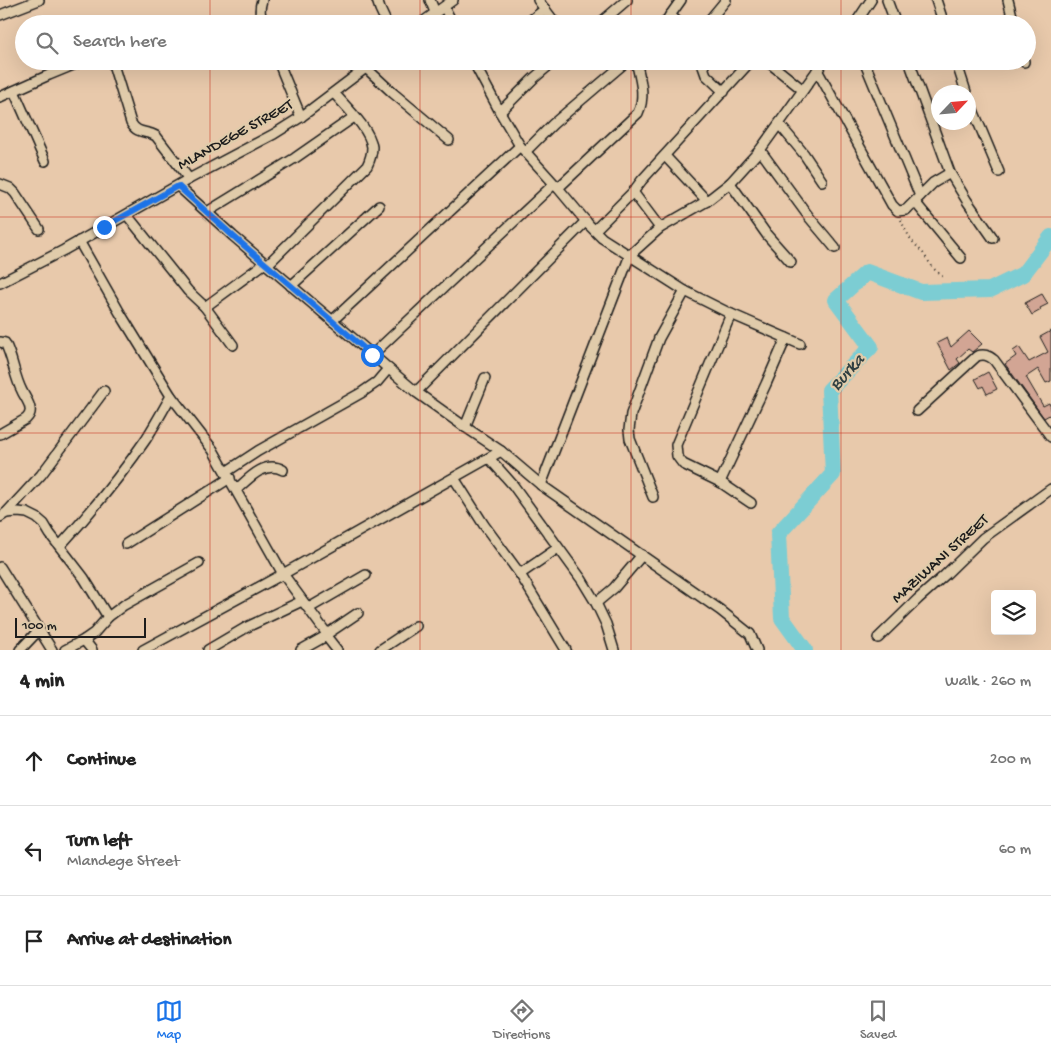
<!DOCTYPE html>
<html lang="en">
<head>
<meta charset="utf-8">
<style>
	:root { --surface:#fff; --page:#f6f6f6; --text:#222; --muted:#767676; --line:#e0e0e0; --accent:#1a73e8 }
	body { margin:0; font-family:"Gochi Hand",sans-serif; background:var(--page); color:var(--text) }
	.controls { position:absolute; right:15px; bottom:15px; display:grid; overflow:hidden; border-radius:5px; box-shadow:0 5px 20px #0002 }
	.controls button { width:45px; height:45px; display:grid; place-items:center; padding:0; border:0; border-bottom:1px solid var(--line); background:var(--surface); color:var(--text); font:25px sans-serif }
	.compass { position:absolute; left:931px; top:85px; width:45px; height:45px; border-radius:50%; background:var(--surface); box-shadow:0 5px 20px #0002; rotate:64deg }
	.scale { position:absolute; left:15px; bottom:12px; width:131px; box-sizing:border-box; padding-left:5px; border:2px solid #1c1c1c; border-top:0; font-size:14px; line-height:18px; white-space:nowrap; color:#1c1c1c; -webkit-text-stroke:4px #e0cbaa; paint-order:stroke }
	.stop { position:absolute; width:15px; height:15px; margin:-11px; border:4px solid #1a73e8; border-radius:50%; background:#fff }
	.stop.end { background:#1a73e8; border-color:#fff; box-shadow:0 1px 5px #0008 }
	.list { margin:0; padding:0; list-style:none }
	h2 { display:flex; justify-content:space-between; align-items:center; height:65px; margin:0; padding:0 20px; font-size:21px }
	h2 small { font-size:16px; font-weight:400; color:var(--muted) }
	.list li { display:grid; grid-template-columns:32px 1fr auto; gap:15px; align-items:center; box-sizing:border-box; height:90px; padding:0 20px; border-top:1px solid var(--line) }
	.list b { display:block; font-size:19px; white-space:nowrap }
	.list p { margin:0; font-size:16px; white-space:nowrap; color:var(--muted) }
	.list em { font-size:16px; font-style:normal; color:var(--muted) }
	.icon { flex:none; width:28px; height:28px; fill:none; stroke:currentColor; stroke-width:2; stroke-linecap:round; stroke-linejoin:round }
	.map { position:relative; flex:none; width:1051px; height:650px; overflow:hidden }
	.search { position:absolute; background:var(--surface); box-shadow:0 5px 20px #0002; left:15px; right:15px; top:15px; height:55px; display:flex; align-items:center; gap:12px; box-sizing:border-box; padding:0 18px; border-radius:28px; color:var(--muted); font-size:19px }
	.sheet { height:335px; background:var(--surface) }
	nav { display:flex; justify-content:space-around; align-items:center; box-sizing:border-box; height:70px; border-top:1px solid var(--line); background:var(--surface); font-size:14px; color:var(--muted) }
	nav a { display:grid; justify-items:center; gap:2px }
	nav .on { color:var(--accent) }
	.map>svg:first-child { display:block }
	.lines { fill:none; stroke-linecap:round; stroke-linejoin:round }
	.river { stroke:#7ccdd3; stroke-width:16 }
	.building { fill:#d2a594; stroke:#1c1c1c }
	.minor-casing { stroke:#1c1c1c; stroke-width:12 }
	.path { stroke:#1c1c1c; stroke-width:2; stroke-dasharray:1 4; stroke-linecap:butt }
	.minor { stroke:#e0cbaa; stroke-width:9 }
	.route { stroke:#1a73e8; stroke-width:6 }
	.grid { fill:none; stroke:#c8321e; stroke-width:1; stroke-opacity:0.55 }
	.labels { text-anchor:middle; dominant-baseline:central; stroke-width:4.5; stroke-linejoin:round; paint-order:stroke }
	.street-label { font-size:16px; fill:#1c1c1c; stroke:#e0cbaa }
	.water-label { font-size:18px; font-style:italic; fill:#2f3f41; stroke:#e0cbaa }
</style>
</head>
<body>
<div class="map">
<svg width="1051" height="650" viewBox="0 0 1051 650">
	<rect width="100%" height="100%" fill="#e8c9ab"/>
	<filter id="ink" filterUnits="userSpaceOnUse"><feTurbulence type="fractalNoise" baseFrequency=".02" numOctaves="2"/><feDisplacementMap in="SourceGraphic" scale="10" xChannelSelector="R" yChannelSelector="G"/><feConvolveMatrix kernelMatrix="1 2 1 2 8 2 1 2 1" color-interpolation-filters="sRGB"/></filter>
	<g filter="url(#ink)">
		<g class="lines">
			<polyline class="river" points="805,650 782,618 778,534 833,474 829,390 871,347 836,300 867,272 921,292 990,290 1023,274 1051,237"/>
		</g>
		<g class="building">
			<polygon points="1042,294 1048,304 1040,308 1041,310 1032,315 1025,303"/>
			<polygon points="969,331 982,344 972,352 968,349 957,359 960,363 951,370 937,343 947,338 951,347"/>
			<polygon points="1051,331 1051,381 1046,383 1038,369 1026,377 1043,406 1049,403 1051,408 1051,414 1044,418 1005,364 1016,356 1013,351 1019,347 1029,362 1048,352 1040,337"/>
			<polygon points="988,372 997,389 987,394 983,386 980,388 975,379"/>
		</g>
		<g class="lines">
			<defs>
				<g id="minor">
					<path d="M262,0C259,9 260,15 263,24"/>
					<polyline points="377,0 380,9 387,24"/>
					<polyline points="430,0 435,12"/>
					<polyline points="538,0 553,20"/>
					<polyline points="887,0 896,24"/>
					<polyline points="936,0 944,24"/>
					<polyline points="1008,0 1014,24"/>
					<polyline points="444,7 453,24"/>
					<polyline points="0,15 39,0"/>
					<polyline points="670,15 680,24"/>
					<polyline points="420,24 453,0"/>
					<polyline points="526,24 545,9"/>
					<polyline points="599,24 627,0"/>
					<polyline points="664,24 681,0"/>
					<polyline points="706,24 726,0"/>
					<polyline points="855,24 871,0"/>
					<path d="M112,61L131,123C138,135 146,130 156,136L189,179"/>
					<polyline points="278,61 301,117"/>
					<polyline points="473,61 500,112 520,146 558,188 589,225 602,238 685,291 731,314 800,344"/>
					<polyline points="701,61 706,75 724,92"/>
					<polyline points="767,61 803,90"/>
					<polyline points="864,61 920,196"/>
					<polyline points="909,61 950,173 967,201 993,238"/>
					<polyline points="956,61 966,92"/>
					<polyline points="1024,61 1024,62"/>
					<polyline points="366,68 393,93 449,140"/>
					<polyline points="817,70 892,205 898,211 906,210 933,183 950,173"/>
					<polyline points="14,91 45,161"/>
					<polyline points="0,97 49,75 83,61"/>
					<polyline points="968,98 999,172"/>
					<polyline points="500,112 533,79 554,61"/>
					<polyline points="779,124 804,154 822,181"/>
					<polyline points="760,150 809,217 835,248"/>
					<polyline points="526,151 553,124 627,61"/>
					<polyline points="665,156 707,201"/>
					<polyline points="730,183 767,235 791,262"/>
					<polyline points="0,184 10,188 15,193 39,229"/>
					<polyline points="178,186 233,236 416,392 465,427 501,451 541,485 720,610 750,634 757,650"/>
					<path d="M558,188L638,113C646,96 640,79 636,61"/>
					<polyline points="633,192 660,228"/>
					<polyline points="915,202 961,258"/>
					<polyline points="207,212 295,158 354,117"/>
					<polyline points="127,215 188,291 205,307 233,345"/>
					<polyline points="595,230 633,192 642,180 751,61"/>
					<polyline points="79,241 120,313 171,396 213,450 283,574 327,634 326,636 337,650"/>
					<path d="M267,265L367,166C370,160 372,154 372,147C370,129 346,107 334,93"/>
					<polyline points="0,283 64,250 189,179 274,134 301,117 375,61"/>
					<polyline points="291,286 379,206"/>
					<polyline points="205,307 265,263"/>
					<polyline points="731,314 676,445 677,456 683,464 720,482 751,503"/>
					<polyline points="332,321 520,146"/>
					<path d="M0,342L5,343C13,358 14,376 22,391C24,396 30,403 30,409C31,413 29,416 26,419L0,434"/>
					<polyline points="372,355 554,184"/>
					<polyline points="416,392 586,221"/>
					<path d="M917,411L977,356C984,354 988,355 994,360L1051,437"/>
					<polyline points="465,427 485,378"/>
					<polyline points="489,458 513,485 582,580 596,603 606,624 614,650"/>
					<polyline points="226,472 258,451 361,393 377,382 388,369"/>
					<polyline points="454,478 484,525 520,574 566,650"/>
					<polyline points="720,482 766,384 786,338"/>
					<polyline points="541,485 630,255 660,228 707,201 730,183 760,150 824,61"/>
					<path d="M236,490C249,478 265,460 283,470"/>
					<polyline points="653,497 630,439 629,430 631,414 659,338 685,291"/>
					<polyline points="6,513 18,512 27,513 37,518 44,524 50,534 84,578 108,617"/>
					<polyline points="0,517 6,513 41,475 104,391"/>
					<polyline points="126,544 230,478"/>
					<path d="M60,546C91,512 120,477 146,439C155,425 163,410 171,396"/>
					<polyline points="0,567 52,650"/>
					<polyline points="520,574 558,548"/>
					<polyline points="596,603 614,588 642,555"/>
					<polyline points="309,608 366,575"/>
					<polyline points="327,634 358,613"/>
					<polyline points="878,638 918,599 945,575 983,538 1051,489"/>
					<polyline points="84,640 92,650"/>
					<polyline points="20,650 39,630"/>
					<polyline points="65,650 84,640 94,633 108,617 124,605 199,563"/>
					<polyline points="143,650 283,574 501,451"/>
					<polyline points="208,650 247,627 302,601"/>
					<polyline points="301,650 326,636"/>
					<polyline points="380,650 416,626"/>
				</g>
			</defs>
			<use href="#minor" class="minor-casing"/>
			<polyline class="path" points="901,220 904,227 911,240 923,253 933,268 943,277"/>
			<use href="#minor" class="minor"/>
		</g>
	</g>
	<g class="lines" filter="url(#ink)">
		<polyline class="route" points="104,227 178,186 233,236 372,355"/>
	</g>
	<path class="grid" d="M210,0V24M420,0V24M631,0V24M841,0V24M210,61V650M420,61V650M631,61V650M841,61V650M0,217H1051M0,433H1051"/>
	<g class="labels">
		<g class="street-label">
			<text transform="translate(236 136) rotate(-29)">MLANDEGE STREET</text>
			<text transform="translate(941 560) rotate(-42)">MAZIWANI STREET</text>
		</g>
		<g class="water-label">
			<text transform="translate(848 373) rotate(-48)">Burka</text>
		</g>
	</g>
</svg>
<div class="controls">
<button><svg class="icon" aria-label="layers" viewBox="0 0 24 24"><path d="M12 4l9 5-9 5-9-5zM3 14l9 5 9-5"/></svg></button>
</div>
<svg class="compass" viewBox="-18 -18 36 36"><path d="M0-13l5 13h-10z" fill="#e53935"/><path d="M0 13l5-13h-10z" fill="#767676"/></svg>
<div class="scale">100 m</div>
<div class="stop" style="left:372px;top:355px"></div>
<div class="stop end" style="left:104px;top:227px"></div>
<div class="search"><svg class="icon" aria-label="search" viewBox="0 0 24 24"><circle cx="10" cy="10" r="6"/><path d="M15 15l6 6"/></svg>Search here</div>
</div>
<section class="sheet">
<h2>4 min<small>Walk · 260 m</small></h2>
<ul class="list">
<li><svg class="icon" aria-label="ahead" viewBox="0 0 24 24"><path d="M12 20V5M6 11l6-6 6 6"/></svg><div><b>Continue</b></div><em>200 m</em></li>
<li><svg class="icon" aria-label="left" viewBox="0 0 24 24"><path d="M17 20v-9H6M10 6l-5 5 5 5"/></svg><div><b>Turn left</b><p>Mlandege Street</p></div><em>60 m</em></li>
<li><svg class="icon" aria-label="arrive" viewBox="0 0 24 24"><path d="M6 21V4h12l-3 4 3 4H6"/></svg><div><b>Arrive at destination</b></div></li>
</ul>
</section>
<nav>
<a class="on"><svg class="icon" aria-label="map" viewBox="0 0 24 24"><path d="M3 6l6-2 6 2 6-2v14l-6 2-6-2-6 2zM9 4v14M15 6v14"/></svg>Map</a>
<a><svg class="icon" aria-label="directions" viewBox="0 0 24 24"><path d="M12 3l9 9-9 9-9-9zM9 14v-3h6M13 9l2 2-2 2"/></svg>Directions</a>
<a><svg class="icon" aria-label="saved" viewBox="0 0 24 24"><path d="M7 4h10v16l-5-4-5 4z"/></svg>Saved</a>
</nav>
</body>
</html>
